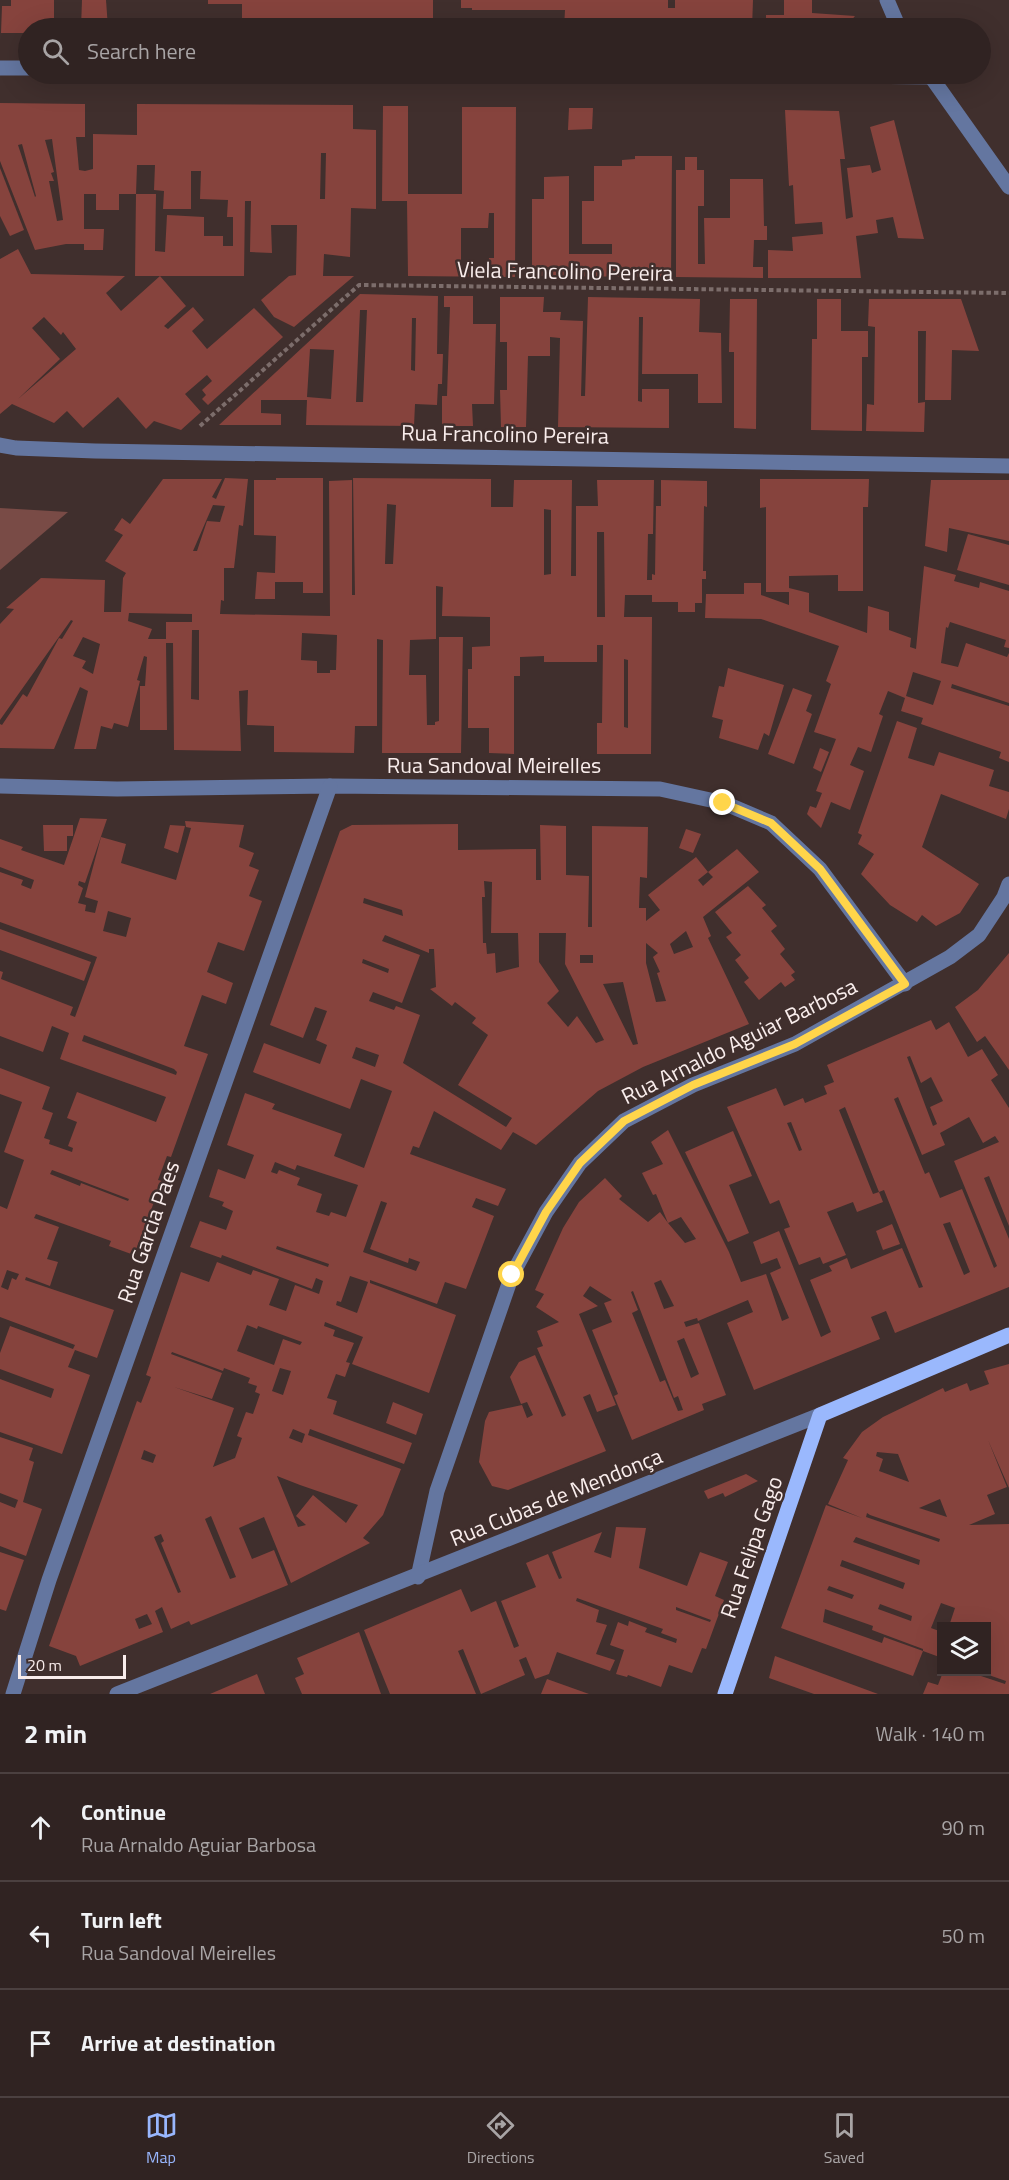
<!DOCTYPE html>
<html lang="en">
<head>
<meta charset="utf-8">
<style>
	:root { --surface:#302322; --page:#3c2f2f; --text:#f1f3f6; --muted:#a8a4a5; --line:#4b4040; --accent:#98b6fd }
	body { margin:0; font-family:"Titillium Web",sans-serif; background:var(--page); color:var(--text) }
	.controls { position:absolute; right:18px; bottom:18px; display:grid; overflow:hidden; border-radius:0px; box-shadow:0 6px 24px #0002 }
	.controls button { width:54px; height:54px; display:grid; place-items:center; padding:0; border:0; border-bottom:2px solid var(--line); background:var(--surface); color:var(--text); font:30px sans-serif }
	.scale { position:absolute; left:18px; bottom:15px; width:108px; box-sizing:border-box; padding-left:6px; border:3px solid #f9edec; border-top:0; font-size:16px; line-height:21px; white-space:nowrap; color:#f9edec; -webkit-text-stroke:4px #402f2d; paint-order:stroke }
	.stop { position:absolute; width:18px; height:18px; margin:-14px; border:4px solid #ffd54a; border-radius:50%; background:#fff }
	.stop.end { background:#ffd54a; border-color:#fff; box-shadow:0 2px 6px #0008 }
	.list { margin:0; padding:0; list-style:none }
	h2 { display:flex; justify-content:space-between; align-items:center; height:78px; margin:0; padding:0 24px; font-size:26px }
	h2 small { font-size:20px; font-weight:400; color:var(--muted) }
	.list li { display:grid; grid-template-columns:39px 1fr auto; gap:18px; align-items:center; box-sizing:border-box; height:108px; padding:0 24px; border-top:2px solid var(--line) }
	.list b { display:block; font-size:22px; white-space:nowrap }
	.list p { margin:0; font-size:20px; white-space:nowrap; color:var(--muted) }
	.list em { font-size:20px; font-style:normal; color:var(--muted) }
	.icon { flex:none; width:33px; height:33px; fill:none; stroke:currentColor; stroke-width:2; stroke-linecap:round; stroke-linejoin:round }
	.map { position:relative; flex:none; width:1009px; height:1694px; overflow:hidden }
	.search { position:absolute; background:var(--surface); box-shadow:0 6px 24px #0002; left:18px; right:18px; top:18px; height:66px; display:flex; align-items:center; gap:15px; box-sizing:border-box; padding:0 21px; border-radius:33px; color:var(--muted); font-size:22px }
	.sheet { height:402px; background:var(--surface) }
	nav { display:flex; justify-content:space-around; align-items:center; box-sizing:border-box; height:84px; border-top:2px solid var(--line); background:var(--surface); font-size:16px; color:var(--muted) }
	nav a { display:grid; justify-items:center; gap:3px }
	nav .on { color:var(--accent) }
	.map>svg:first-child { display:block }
	.green { fill:#794b46 }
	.building { fill:#86433d; fill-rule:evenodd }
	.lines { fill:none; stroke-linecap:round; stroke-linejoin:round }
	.path { stroke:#7c6d6b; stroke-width:4; stroke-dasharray:4.5 3; stroke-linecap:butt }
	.minor { stroke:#6476a0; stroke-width:15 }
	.major { stroke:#9ab8fd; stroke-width:15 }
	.route { stroke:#ffd54a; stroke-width:8 }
	.labels { text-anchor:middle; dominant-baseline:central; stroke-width:5; stroke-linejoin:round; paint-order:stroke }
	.street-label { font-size:22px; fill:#f9edec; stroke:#402f2d }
</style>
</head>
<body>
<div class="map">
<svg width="1009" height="1694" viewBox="0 0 1009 1694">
	<rect width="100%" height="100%" fill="#402f2d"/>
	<polygon class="green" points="0,508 68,512 0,570"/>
	<g class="building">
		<polygon points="11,0 54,0 54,28 28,28 28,33 1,33 2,6 11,6"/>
		<polygon points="82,0 106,0 108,28 81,28"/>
		<polygon points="208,0 433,0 433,28 242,28 242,4 208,4"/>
		<polygon points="461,0 668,0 668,8 675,8 675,0 753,0 752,28 564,28 565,10 472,10 472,8 461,8"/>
		<polygon points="784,0 812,0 812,13 855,16 845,28 766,28 766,15 784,15"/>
		<rect x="166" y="20" width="24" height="8"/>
		<path d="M0,103L85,104V137H76L79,170L85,171L93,169V134L137,135V104L353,105V129L376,130V209L351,208L350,257L324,254L323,276H354L294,327L274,317L261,300L289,276L296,275L297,225H271L272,253L250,252L251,201H245L244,276H135L136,194H156L155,251L165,252L167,215L204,217V236H223V246H233V217H227L228,200L200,199L201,171H191V209H163L164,191L154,190L155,165H137L136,194H119V210H96V194H84V229H104L103,250H84V244H66L35,250L0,161ZM52,139L63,220L57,221L49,181H54L51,173L54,172L45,140ZM22,144L36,196L35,197L18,145ZM321,153H326L325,199H320Z"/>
		<path d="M383,106H408V194H462V107H516L515,277L408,276L407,201H382ZM489,213H494V258H489L488,268H461V228H488Z"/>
		<polygon points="569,108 593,108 592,129 568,130"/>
		<polygon points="785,110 839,111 845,159 840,159 846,219 853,217 847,168 870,165 872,173 881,170 870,127 894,120 924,239 898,238 893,217 876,220 878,233 856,236 861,278 768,278 768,250 793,251 792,237 823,234 822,222 795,224 793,185 789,186"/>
		<polygon points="635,156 672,156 671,277 532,276 532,199 544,199 544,177 569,176 569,254 612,254 612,244 582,244 582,201 594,201 594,166 622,166 622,160 635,159"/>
		<polygon points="685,157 697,157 697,170 704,170 704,206 698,206 698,264 705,264 704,218 730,218 730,179 763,179 764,226 767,226 767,240 754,240 753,267 763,267 763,278 676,277 676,170 685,170"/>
		<polygon points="0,168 24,230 10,236 0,216"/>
		<path d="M18,249L31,274L125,276L106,293L121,311L160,276L186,306L164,326L168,329L193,307L204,320L192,331L207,349L254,308L283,337L208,405L202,399L206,395L202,390L212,381L207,375L185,394L201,412L181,430L154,421L146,429L118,397L83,428L67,411L54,423L12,404L0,414V259ZM44,317L61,335L63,332L76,349L18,399L60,359L32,328Z"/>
		<path d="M360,294L438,296L437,354H443L442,384H438L437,405L415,404L414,426L306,425L307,400H261V413L281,414V425H219ZM360,310H367L363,402H356ZM412,318H416L415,371L411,370ZM310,349L334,350L331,399L307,397Z"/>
		<polygon points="444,296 473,296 473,324 496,324 494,404 472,404 473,426 442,426 442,396 447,396 450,307 444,307"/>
		<polygon points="500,297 544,297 543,312 561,312 560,320 583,321 581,396 585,396 588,297 700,299 699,332 721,333 722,403 698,403 698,374 642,374 643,317 639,317 638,401 642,402 642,389 669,389 669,428 558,427 560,338 550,337 550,356 528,356 526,427 501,427 500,390 507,390 507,342 500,342"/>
		<polygon points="730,299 757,299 756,429 734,428 734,352 729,352"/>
		<polygon points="817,299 841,299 841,331 868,331 868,357 862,357 862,431 811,430 812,339 817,339"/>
		<polygon points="869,299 961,299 979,351 952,350 951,400 925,400 926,331 918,331 918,403 925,402 924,432 866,431 867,404 874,405 875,327 868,326"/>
		<path d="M225,478L248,479L243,526L239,525L234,568H224V601L221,600L220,614L330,616L329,481L352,480V595H355L353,478L491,479V507H513L514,480H572L571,576H576V506H598L597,480H654L653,534H648L647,580H652V574L655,575L656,506H661V480L707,481V507L704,506L703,571H706V579H702V603H695V612H678V602H652V595H625L624,617H652L651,754H597V723H602L603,645H597V662H544V656L520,657V676H514V754L489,753V728H468V669H472V647L490,646V617L442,616L443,587L436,586V639L410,640L409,675H426L427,725H435V722L439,721V637H463L461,753H382L383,640L377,639V726H355L354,753L274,752V726L247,725L248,690L239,691L241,751L174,750L173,643H166L167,730H140V686H145L147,657L144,656L137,680L140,681L128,727L114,723L112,729L101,726L96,749H74L88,691L80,687L54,749L0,748V724L2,725L23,694L27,697L59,638L62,639L73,621L71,620L0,720V624L14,609L6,608L41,578L105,580L104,612H121L123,578L126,573L105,561L123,535L114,530L122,518L130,524L163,479H222L212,497L216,499ZM387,504L396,505L393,564H385ZM213,505L225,506L220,522L207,521L197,551H193ZM544,509L551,510V574L544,575ZM597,532H604L605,617H597ZM129,613L192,614V622H166V639H148L152,629L128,621ZM192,630H199V700L191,699ZM302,633L337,635L336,670H330V673H317V661L301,660ZM83,637L100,644L93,674L82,668L86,661L73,656ZM624,659L628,660V728L624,727Z"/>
		<polygon points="276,478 323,478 323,593 303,593 303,582 275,582 275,599 255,599 257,572 275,573 276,536 254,535 254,480 276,480"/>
		<path d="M760,479H869L868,507H863V591H838V575L789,576V588L809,593V612L867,633L868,606L889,612V630L911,638L910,647L916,649L924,566L956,575L954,581L979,588L980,582L1009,591V648L1004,647L1006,640L950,622L948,628L946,627L941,663L958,667L966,643L1007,657L1009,653V703L952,684L951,688L1009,706V762L999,758L1001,752L921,724L923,718L901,711L905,698L888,691L879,714L883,716L871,752L858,747L850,765L864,771L850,810L831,802L821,828L807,814L810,806L816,808L822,793L816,791L836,739L814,732L831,684L826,681L839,646L761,619L705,618L706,594H744V583H761V595L789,605V592H766V507L760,508ZM913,672L941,681L933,705L906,696Z"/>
		<polygon points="931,480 1009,480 1009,541 949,528 947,552 925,546"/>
		<polygon points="968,534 1009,545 1009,585 957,570"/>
		<polygon points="728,668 784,685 769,736 764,733 758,750 719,738 723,720 712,717 719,686 724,687"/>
		<polygon points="793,688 812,695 806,711 812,714 794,764 768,754"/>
		<polygon points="897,721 917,728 908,758 934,766 939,752 994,770 989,786 1009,792 1009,809 1006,819 941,794 922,847 979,884 960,913 936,926 922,915 917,922 890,905 861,874 874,854 858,844 862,835 858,833"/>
		<polygon points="820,748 829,752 821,772 813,768"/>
		<path d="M80,818L107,819L85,883L79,881L78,885L83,888L78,903L86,905L85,911L95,913L98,901L85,897L101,837L126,844L121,863L176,880L191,828L186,827L185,821L244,825L239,847L254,853L249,866L259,870L249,896L262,901L244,951L218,942L207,972L233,983L226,1004L202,995L184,1046L208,1054L171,1157L167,1156L158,1180L162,1181L134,1255L109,1246L111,1241L36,1214L34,1218L59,1227L47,1259L58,1262L50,1286L26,1277L25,1280L114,1310L97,1358L75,1350L68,1367L90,1375L62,1454L0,1432V1379L51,1398L54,1389L0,1369V1353L10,1326L73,1349L75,1345L0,1317V1206L7,1209L24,1160L4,1152L22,1102L0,1094V1068L50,1087L42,1109L53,1113L44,1138L50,1140L49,1144L72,1152L73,1148L68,1146L77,1122L67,1118L77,1092L156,1122L166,1097L60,1059L69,1033L52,1026L43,1052L0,1036V971L3,972L1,979L73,1007L70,1015L75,1017L97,957L0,922V872L23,880L21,885L31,889L34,880L0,867V839L23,847L21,850L64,865ZM108,911L131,918L126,937L103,931ZM84,1035L174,1069L177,1072L176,1075L82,1041ZM52,1170L63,1174L129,1199L128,1201L81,1183L80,1186L50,1174ZM7,1270L19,1274L16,1280L12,1278L8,1290L1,1287Z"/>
		<path d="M458,824V850L536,849V880H541L540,825L566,826V875L589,876L588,927H592V826L648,827L647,878L640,877L639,908H646V921L660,910L648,895L696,857L708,872L698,880L703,886L713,877L708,872L737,849L759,872L703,917L711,936L708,938L749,1024L643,1067L598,1091L536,1145L513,1132L501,1150L434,1111L419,1148L413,1146L410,1154L506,1189L498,1206L476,1198L472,1207L494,1216L466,1289L445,1282L437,1304L370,1280V1283L456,1315L429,1393L352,1364L363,1337L325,1322L324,1326L335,1330L333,1336L354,1343L346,1362L350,1363L345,1377L336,1374L327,1398L337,1401L333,1414L412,1443L404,1464L310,1429L308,1435L401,1469L383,1515L363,1538L370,1543L291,1583L264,1517L239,1528L252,1559L274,1550L288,1585L191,1625L189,1621L171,1629L162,1607L155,1611L163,1632L80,1666L76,1656L49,1646L137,1401L141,1403L151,1377L146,1375L181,1272L209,1282L217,1262L251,1275L253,1270L279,1279L269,1305L286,1311L295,1285L319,1294L323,1281L316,1278L312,1289L222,1255L221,1258L190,1247L200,1221L226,1230L233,1211L222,1206L224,1202L209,1197L218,1169L245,1179L254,1155L227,1145L245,1093L275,1104L272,1109L342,1134L334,1156L364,1168L392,1091L361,1079L350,1109L253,1072L264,1043L320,1064L327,1045L316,1040L327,1011L315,1007L303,1038L270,1025L340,831L352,825ZM484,881L492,882L491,933H518L519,967L496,973L495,953L487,954L486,943H483L482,897H485ZM364,898L402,910L403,916L363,903ZM686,931L693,947L674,954L670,944ZM539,933H566L565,964L604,1040L596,1043L577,1016L568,1027L547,1003L559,991L539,962ZM385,935L429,953V949H434L436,987L430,989L452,1006L455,1002L476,1018L472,1023L488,1035L458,1085L512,1118L506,1127L403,1063L420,1015L396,1006L394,1010L369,1001L373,992L402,1003L420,955L382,941ZM646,943L658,953L653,957L660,972L657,973L666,1001L656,1002L646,963ZM580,955H593V963H580ZM363,959L389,969L388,973L362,963ZM623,982L638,1044L633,1045L603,984ZM356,1047L379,1055L375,1067L352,1058ZM275,1162L295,1170L297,1165L358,1185L346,1217L331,1212L329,1216L316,1212L322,1194L297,1185L300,1178L279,1170L277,1174L271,1172ZM381,1201L387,1203L370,1249L408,1263L409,1258L420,1262L416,1271L363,1252ZM277,1246L329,1264L328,1267L276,1249ZM350,1276L368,1282L357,1313L336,1305L337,1301L341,1302ZM247,1325L257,1329L258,1326L302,1342L300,1345L283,1339L274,1365L237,1351ZM172,1352L223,1371L224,1368L250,1378L248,1383L257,1386L255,1392L260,1394L253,1414L246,1412L237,1436L242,1438L235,1458L213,1467L234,1408L174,1387L212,1399L222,1373L171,1354ZM280,1368L291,1371L283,1395L272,1391ZM293,1429L305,1434L302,1443L289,1438ZM144,1450L156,1455L153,1463L141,1459ZM277,1476L300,1485L358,1505L346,1523L313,1495L296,1516L306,1525L298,1527ZM211,1516L236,1577L230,1579L205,1519ZM161,1534L164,1541L161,1543L181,1592L178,1593L154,1537ZM147,1614L152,1624L139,1629L135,1619Z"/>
		<polygon points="43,825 73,825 73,836 67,836 67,851 44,851"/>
		<polygon points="170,825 185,826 178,853 164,848"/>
		<polygon points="686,829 701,834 693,853 679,848"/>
		<polygon points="748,886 766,905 762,908 777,926 771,931 785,949 780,954 795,972 791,975 795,980 785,987 781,982 759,1000 744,982 749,978 735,960 741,955 726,937 732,933 715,912"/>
		<polygon points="0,929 91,962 84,981 0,950"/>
		<polygon points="1009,953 1009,1070 985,1036 977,1042 955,1007 978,990"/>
		<path d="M931,1020L936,1030L949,1022L968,1057L982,1049L998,1075L991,1080L1009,1108V1226L989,1176L984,1178L1009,1239V1287L895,1333L886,1311L871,1317L880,1339L754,1390L727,1323L753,1312L748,1300L698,1321L697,1318L684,1322L686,1327L699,1323L726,1395L702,1404L704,1410L632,1440L614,1396L618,1394L592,1330L612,1322L604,1303L612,1300L590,1286L583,1296L598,1306L579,1314L616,1405L597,1412L590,1394L583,1397L606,1451L508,1490L492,1486L479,1462L485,1421L489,1412L522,1405L527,1418L533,1415L527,1402L521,1404L510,1377L519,1362L535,1355L562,1417L566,1415L537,1348L543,1346L537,1331L559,1322L536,1307L544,1294L535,1290L563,1228L579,1202L605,1178L622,1196L619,1199L648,1222L660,1212L668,1223L656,1194L653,1195L642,1173L663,1164L651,1142L668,1130L729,1252L741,1282L766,1274L782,1321L789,1318L770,1273L781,1268L777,1258L761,1264L753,1242L779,1231L821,1337L831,1332L810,1280L832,1271L829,1266L847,1258L851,1269L902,1248L919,1288L923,1287L884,1190L879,1192L845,1107L839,1110L873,1194L879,1192L883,1202L857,1212L853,1202L827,1212L846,1255L823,1264L820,1257L799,1265L784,1229L790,1227L779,1200L770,1204L727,1107L776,1088L784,1106L803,1098L805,1103L827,1094L824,1086L834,1082L827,1065ZM910,1056L921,1083L931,1077L943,1101L930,1107L937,1124L933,1126L907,1057ZM898,1097L922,1155L945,1145L940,1133L969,1117L983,1143L995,1136L999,1142L954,1161L997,1266L994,1268L962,1189L940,1198L929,1172L925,1174L894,1099ZM791,1122L802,1150L799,1151L787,1123ZM681,1217L696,1239L685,1243L668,1223ZM950,1222L970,1272L964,1275L943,1224ZM661,1280L674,1306L664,1309L654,1283ZM633,1291L674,1398L678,1396L683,1410L678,1411L665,1380L660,1382L632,1313L638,1310L631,1292ZM684,1338L699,1374L691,1378L677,1341Z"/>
		<polygon points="733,1131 752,1176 729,1185 749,1233 728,1242 685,1152"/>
		<polygon points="892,1224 900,1244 883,1250 876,1231"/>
		<path d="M1009,1364V1488L988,1440L1007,1487L987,1495L995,1514L969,1525L1009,1524V1694H923L928,1682L938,1685L943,1672H969L1005,1684L1006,1681L980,1672L987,1671V1626H949L955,1608L941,1603L931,1628L942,1632V1658L923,1651L913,1676L781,1628L826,1505L862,1518L828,1504L848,1460L843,1458L862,1432L883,1417L943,1388L945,1392L967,1383L970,1391L989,1384L984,1371ZM877,1452L898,1454L909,1482L879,1471L883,1459L876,1456ZM940,1499L947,1517L919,1508ZM867,1513L870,1515L940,1539L939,1542L866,1517ZM856,1537L920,1560L919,1565L853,1542ZM842,1560L905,1583L903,1589L840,1566ZM829,1586L854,1595L852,1599L827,1590ZM880,1604L912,1616L911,1621L878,1609ZM825,1609L873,1626L872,1630L923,1649V1651L884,1637L882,1643L823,1622Z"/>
		<polygon points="393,1402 423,1414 416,1435 386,1423"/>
		<polygon points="0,1437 33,1448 29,1460 34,1462 23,1502 42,1509 26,1556 0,1546 0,1502 15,1508 18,1500 0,1493"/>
		<polygon points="746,1474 758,1481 725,1497 723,1493 708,1499 704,1491"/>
		<path d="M616,1527L646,1528L639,1568L687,1586L700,1552L728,1562L715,1596L724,1600L706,1649L702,1648L692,1673L669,1665L661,1687L628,1675L627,1677L616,1674L624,1650L610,1645L618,1622L628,1626L629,1621L647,1628L645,1632L676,1643L677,1639L661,1633L663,1629L577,1598L576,1601L599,1610L596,1622L607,1625L596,1654L615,1660L610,1671L557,1652L549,1674L535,1679L526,1657L519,1660L525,1675L481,1694L463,1649L458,1651L476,1694H390L364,1630L461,1589L471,1612L496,1601L514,1648L519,1646L501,1601L536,1587L526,1563L548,1554L559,1579L562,1578L552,1552L602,1532L594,1552L611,1558ZM676,1607L711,1620L710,1622L676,1610Z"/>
		<polygon points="0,1552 24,1560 6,1611 0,1609"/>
		<polygon points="359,1632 381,1694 302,1694 295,1678 304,1674 297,1658"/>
		<polygon points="775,1656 878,1694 814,1694 769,1678"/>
		<polygon points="257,1674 265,1694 210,1694 238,1682"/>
		<polygon points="547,1679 589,1694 541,1694"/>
	</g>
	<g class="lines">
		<polyline class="path" points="200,426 359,285 1009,293"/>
		<g class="minor">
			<polyline points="887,0 899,28"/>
			<polyline points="0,68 28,68"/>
			<polyline points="674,74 932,77"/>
			<polyline points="929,74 1009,187"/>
			<polyline points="0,445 16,448 95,451 1009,466"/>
			<polyline points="0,786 117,789 330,786 660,789 724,803 771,823 820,869 905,984"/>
			<polyline points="418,1577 437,1491 512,1275 546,1212 580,1163 624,1121 693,1085 795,1044 950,957 979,935 1004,897 1009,884"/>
			<polyline points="13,1694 49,1580 330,786"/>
			<polyline points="117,1694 820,1415"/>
		</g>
		<polyline class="major" points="725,1694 820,1415 1009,1335"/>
	</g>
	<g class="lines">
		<polyline class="route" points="512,1275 546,1212 580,1163 624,1121 693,1085 795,1044 905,984 820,869 771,823 723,803"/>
	</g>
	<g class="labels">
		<g class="street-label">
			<text transform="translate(565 271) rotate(1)">Viela Francolino Pereira</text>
			<text transform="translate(505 434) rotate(1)">Rua Francolino Pereira</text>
			<text x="494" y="765">Rua Sandoval Meirelles</text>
			<text transform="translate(739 1041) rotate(-26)">Rua Arnaldo Aguiar Barbosa</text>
			<text transform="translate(148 1232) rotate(-71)">Rua Garcia Paes</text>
			<text transform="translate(556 1497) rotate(-22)">Rua Cubas de Mendonça</text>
			<text transform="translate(751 1547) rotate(-71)">Rua Felipa Gago</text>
		</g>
	</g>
</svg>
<div class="controls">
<button><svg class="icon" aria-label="layers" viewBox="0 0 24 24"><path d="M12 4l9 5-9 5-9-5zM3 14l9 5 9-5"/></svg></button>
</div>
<div class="scale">20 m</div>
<div class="stop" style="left:512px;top:1275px"></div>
<div class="stop end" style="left:723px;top:803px"></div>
<div class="search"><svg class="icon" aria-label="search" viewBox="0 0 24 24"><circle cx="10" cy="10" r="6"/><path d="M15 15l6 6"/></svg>Search here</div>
</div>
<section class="sheet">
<h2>2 min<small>Walk · 140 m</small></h2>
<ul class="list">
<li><svg class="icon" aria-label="ahead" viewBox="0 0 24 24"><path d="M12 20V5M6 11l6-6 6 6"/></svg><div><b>Continue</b><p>Rua Arnaldo Aguiar Barbosa</p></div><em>90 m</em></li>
<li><svg class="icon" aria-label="left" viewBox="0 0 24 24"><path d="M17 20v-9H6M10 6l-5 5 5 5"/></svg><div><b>Turn left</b><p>Rua Sandoval Meirelles</p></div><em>50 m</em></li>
<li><svg class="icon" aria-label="arrive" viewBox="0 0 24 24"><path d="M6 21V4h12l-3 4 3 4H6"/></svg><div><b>Arrive at destination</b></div></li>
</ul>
</section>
<nav>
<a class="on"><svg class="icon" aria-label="map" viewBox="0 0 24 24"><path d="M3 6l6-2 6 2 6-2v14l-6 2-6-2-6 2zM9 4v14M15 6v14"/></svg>Map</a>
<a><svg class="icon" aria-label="directions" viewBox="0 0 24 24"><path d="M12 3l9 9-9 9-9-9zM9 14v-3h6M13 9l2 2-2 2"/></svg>Directions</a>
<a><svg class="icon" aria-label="saved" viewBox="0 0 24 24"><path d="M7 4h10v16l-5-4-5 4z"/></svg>Saved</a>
</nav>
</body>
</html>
